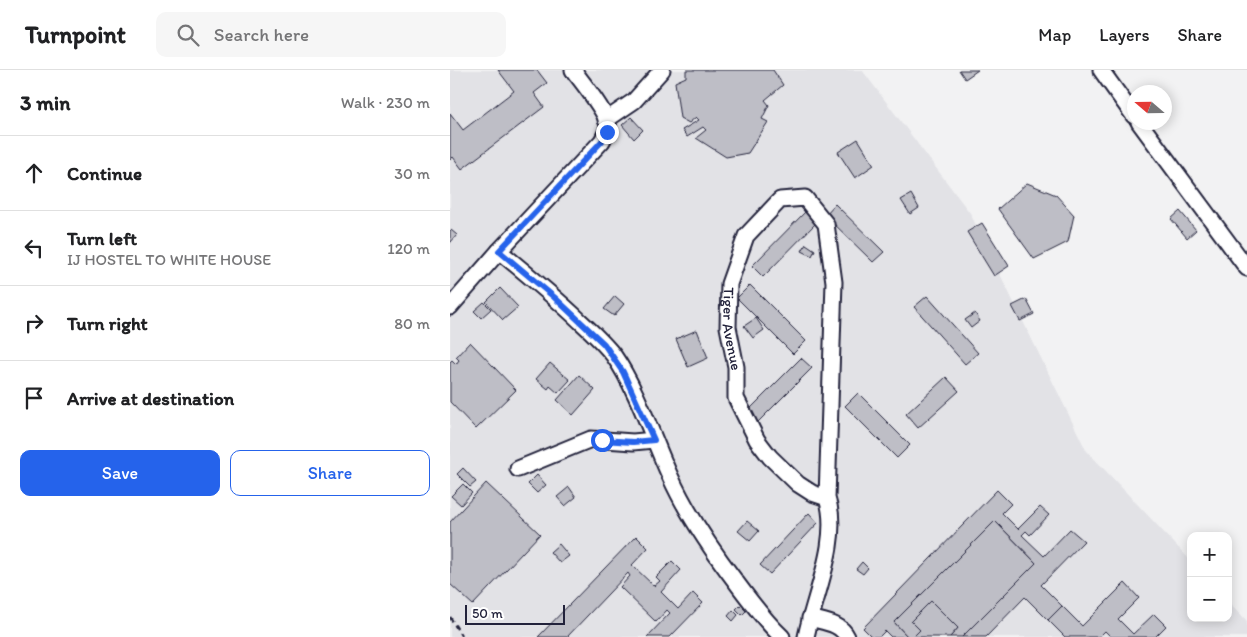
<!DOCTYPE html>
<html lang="en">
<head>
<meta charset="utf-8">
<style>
	:root { --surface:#fff; --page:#f6f6f6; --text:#202124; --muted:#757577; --line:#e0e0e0; --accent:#2563eb }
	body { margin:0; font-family:Itim,sans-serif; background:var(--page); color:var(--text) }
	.controls { position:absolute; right:15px; bottom:15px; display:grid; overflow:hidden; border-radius:10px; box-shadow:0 2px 12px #0003 }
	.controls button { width:45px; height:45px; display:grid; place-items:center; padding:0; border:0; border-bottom:1px solid var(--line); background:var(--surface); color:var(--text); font:25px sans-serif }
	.compass { position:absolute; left:677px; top:15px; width:45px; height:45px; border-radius:50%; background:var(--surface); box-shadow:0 2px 12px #0003; rotate:290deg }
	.scale { position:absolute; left:15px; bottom:12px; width:100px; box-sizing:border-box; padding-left:5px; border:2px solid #22223b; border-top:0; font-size:14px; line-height:18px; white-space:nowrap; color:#22223b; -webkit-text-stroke:4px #fff; paint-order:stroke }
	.stop { position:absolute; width:15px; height:15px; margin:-11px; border:4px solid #2563eb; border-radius:50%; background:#fff }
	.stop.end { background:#2563eb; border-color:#fff; box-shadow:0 1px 5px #0008 }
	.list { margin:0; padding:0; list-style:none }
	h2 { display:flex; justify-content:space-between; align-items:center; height:65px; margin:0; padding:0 20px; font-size:21px }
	h2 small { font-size:16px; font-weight:400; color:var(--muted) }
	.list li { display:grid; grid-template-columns:32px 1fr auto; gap:15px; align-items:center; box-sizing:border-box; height:75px; padding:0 20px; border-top:1px solid var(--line) }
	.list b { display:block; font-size:19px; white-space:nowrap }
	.list p { margin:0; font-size:16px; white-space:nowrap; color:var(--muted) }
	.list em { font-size:16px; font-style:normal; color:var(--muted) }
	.actions { display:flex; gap:10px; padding:15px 20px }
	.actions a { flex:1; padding:11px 0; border:1px solid var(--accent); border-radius:10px; text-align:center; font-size:18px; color:var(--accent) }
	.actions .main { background:var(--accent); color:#fff }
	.icon { flex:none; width:28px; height:28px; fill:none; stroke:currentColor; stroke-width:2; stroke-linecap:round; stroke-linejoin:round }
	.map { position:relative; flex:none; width:797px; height:567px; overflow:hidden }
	header { display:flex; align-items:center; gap:30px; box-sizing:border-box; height:70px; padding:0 25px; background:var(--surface); border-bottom:1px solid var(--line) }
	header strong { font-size:24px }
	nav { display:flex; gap:28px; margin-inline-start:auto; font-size:18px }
	.search { width:350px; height:45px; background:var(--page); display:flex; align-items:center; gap:12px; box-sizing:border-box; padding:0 18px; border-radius:10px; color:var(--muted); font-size:19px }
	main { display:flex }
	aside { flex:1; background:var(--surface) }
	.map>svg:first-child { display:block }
	.built { fill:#e2e2e6 }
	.building { fill:#bebec6; stroke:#22223b }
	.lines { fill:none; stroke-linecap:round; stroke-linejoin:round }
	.minor-casing { stroke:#22223b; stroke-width:19 }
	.path { stroke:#22223b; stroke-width:2.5; stroke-dasharray:5 4; stroke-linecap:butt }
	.minor { stroke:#fff; stroke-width:15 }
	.route { stroke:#2563eb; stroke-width:6 }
	.labels { text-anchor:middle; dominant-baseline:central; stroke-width:4.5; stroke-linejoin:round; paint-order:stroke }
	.street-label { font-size:15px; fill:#22223b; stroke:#fff }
</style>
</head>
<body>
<header>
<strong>Turnpoint</strong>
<div class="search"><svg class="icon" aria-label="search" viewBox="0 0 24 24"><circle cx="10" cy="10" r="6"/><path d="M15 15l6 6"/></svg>Search here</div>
<nav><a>Map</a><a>Layers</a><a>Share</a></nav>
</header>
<main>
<aside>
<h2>3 min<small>Walk · 230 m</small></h2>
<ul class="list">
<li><svg class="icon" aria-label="ahead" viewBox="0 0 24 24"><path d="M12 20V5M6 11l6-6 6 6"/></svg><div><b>Continue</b></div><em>30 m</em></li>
<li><svg class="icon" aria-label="left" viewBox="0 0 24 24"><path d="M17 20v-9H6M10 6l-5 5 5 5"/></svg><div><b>Turn left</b><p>IJ HOSTEL TO WHITE HOUSE</p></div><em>120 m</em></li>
<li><svg class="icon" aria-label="right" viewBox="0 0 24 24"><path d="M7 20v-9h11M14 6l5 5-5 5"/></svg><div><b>Turn right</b></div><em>80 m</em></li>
<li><svg class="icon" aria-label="arrive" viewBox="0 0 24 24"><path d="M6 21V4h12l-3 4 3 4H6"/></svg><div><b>Arrive at destination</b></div></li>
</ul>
<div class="actions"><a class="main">Save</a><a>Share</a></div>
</aside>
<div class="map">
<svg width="797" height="567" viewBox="0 0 797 567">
	<rect width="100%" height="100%" fill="#f2f2f3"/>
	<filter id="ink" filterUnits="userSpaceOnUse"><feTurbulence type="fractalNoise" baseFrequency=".02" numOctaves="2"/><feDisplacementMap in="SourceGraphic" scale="10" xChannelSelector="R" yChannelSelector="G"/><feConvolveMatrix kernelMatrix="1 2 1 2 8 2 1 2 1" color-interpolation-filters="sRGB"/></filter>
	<g filter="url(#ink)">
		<polygon class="built" points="0,0 412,0 520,143 636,380 741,491 741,548 778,548 778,531 797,551 797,567 0,567"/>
		<g class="building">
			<polygon points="48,0 87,0 97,13 84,23 94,37 12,99 3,87 0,90 0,43 13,60 64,21"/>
			<polygon points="236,0 323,0 333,15 315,30 319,35 312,49 318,52 298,83 276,87 246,68 256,60 253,57 237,67 232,60 249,50 246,47 239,53 230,48 225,12 236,7"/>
			<polygon points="509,0 528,0 515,9"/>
			<polygon points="181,47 193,60 184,69 172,55"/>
			<polygon points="408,69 424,95 405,108 388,82"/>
			<polygon points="577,113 606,125 624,145 618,172 584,189 548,139"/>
			<polygon points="461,124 469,138 460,144 451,130"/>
			<polygon points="385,134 434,182 423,192 375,145"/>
			<polygon points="358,139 369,150 313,207 302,196"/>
			<polygon points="730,141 746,160 737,168 721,149"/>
			<polygon points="532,153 559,196 544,206 517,162"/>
			<polygon points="1,160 7,165 0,173 0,161"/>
			<polygon points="356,174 365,180 362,186 352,181"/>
			<polygon points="300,215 356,271 343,284 287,228"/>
			<polygon points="50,218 68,237 53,250 36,232"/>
			<polygon points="165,226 174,234 164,246 154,239"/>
			<polygon points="477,226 528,283 515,294 464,237"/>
			<polygon points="576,229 584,244 570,251 562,236"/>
			<polygon points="34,232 41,239 31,248 24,241"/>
			<polygon points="525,243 530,251 521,258 515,250"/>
			<polygon points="306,248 314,260 303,268 294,256"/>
			<polygon points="247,260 258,288 238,297 226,269"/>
			<polygon points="20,272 66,320 26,359 0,332 0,292 2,290 6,294 9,290 6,287"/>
			<polygon points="351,288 362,298 306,354 295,344"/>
			<polygon points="100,293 120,310 108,323 100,316 98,319 86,309"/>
			<polygon points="129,305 145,320 123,345 107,330"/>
			<polygon points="496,307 509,321 468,358 456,344"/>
			<polygon points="408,323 460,375 447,388 395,336"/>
			<polygon points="13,398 26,412 20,417 7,404"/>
			<polygon points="87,405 96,415 87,423 78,414"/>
			<polygon points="36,413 90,464 23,535 0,514 0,452"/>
			<polygon points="13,414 22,423 11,435 1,426"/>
			<polygon points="119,417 126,427 115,436 107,427"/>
			<polygon points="547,420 561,434 552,443 568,459 590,437 599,445 580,465 576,461 572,465 594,486 620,459 634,471 591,515 612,536 598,550 575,527 536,567 512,567 586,493 545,451 444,552 458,567 441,567 435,561 429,567 422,567 413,558"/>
			<polygon points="359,443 368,453 320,504 310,495"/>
			<polygon points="297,451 309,461 300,471 288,461"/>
			<polygon points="545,451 586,493 512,567 500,567 508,558 481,531 461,551 470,560 463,567 458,567 444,552"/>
			<polygon points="186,466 198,478 182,495 204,516 210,511 206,507 222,491 231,500 211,522 228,539 243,523 253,533 220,567 197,567 220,543 217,540 206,552 170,517 180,506 178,503 117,567 88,567"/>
			<polygon points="109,474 119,486 110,493 100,482"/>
			<polygon points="412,492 418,498 413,504 406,499"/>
			<polygon points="675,513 689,528 668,549 683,564 704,544 716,556 705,567 661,567 655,561 649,567 615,567 598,550 612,536 632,556"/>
			<polygon points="481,531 508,558 500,567 463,567 470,560 461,551"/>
			<polygon points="290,535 296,541 292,545 286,539"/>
			<polygon points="283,540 288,545 283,551 278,546"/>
		</g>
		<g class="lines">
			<defs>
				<g id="minor">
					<polyline points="651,0 684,46"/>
					<polyline points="156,50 184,31 212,0"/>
					<polyline points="689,52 797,198"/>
					<path d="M49,181C77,204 104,226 130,251C142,262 154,273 164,286C187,319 203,369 220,406C237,444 261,479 286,512C300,531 315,551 332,567"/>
					<path d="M0,237L49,181L152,71C155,65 159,59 158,53C154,39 132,12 123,0"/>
					<polyline points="68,399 141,369 183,372 204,370"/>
					<path d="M360,548C373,552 391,553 397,567"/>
					<path id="s1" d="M356,567C364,526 391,469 377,428L384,212L376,154L355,128L330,130L296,166L279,214L278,257L286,297V328L307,370L320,387L348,414L362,423L377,428"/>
				</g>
			</defs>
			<use href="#minor" class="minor-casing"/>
			<polyline class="path" points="0,547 12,567"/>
			<use href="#minor" class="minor"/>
		</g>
	</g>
	<g class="lines" filter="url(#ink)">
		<polyline class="route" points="152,370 183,372 204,370 173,302 154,274 104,227 49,181 152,71 157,62"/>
	</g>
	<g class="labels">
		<g class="street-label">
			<text stroke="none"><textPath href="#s1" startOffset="621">Tiger Avenue</textPath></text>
		</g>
	</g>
</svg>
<div class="controls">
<button>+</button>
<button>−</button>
</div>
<svg class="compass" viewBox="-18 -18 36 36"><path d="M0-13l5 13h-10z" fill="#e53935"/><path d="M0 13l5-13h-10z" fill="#757577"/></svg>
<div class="scale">50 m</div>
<div class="stop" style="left:152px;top:370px"></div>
<div class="stop end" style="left:157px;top:62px"></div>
</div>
</main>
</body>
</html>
